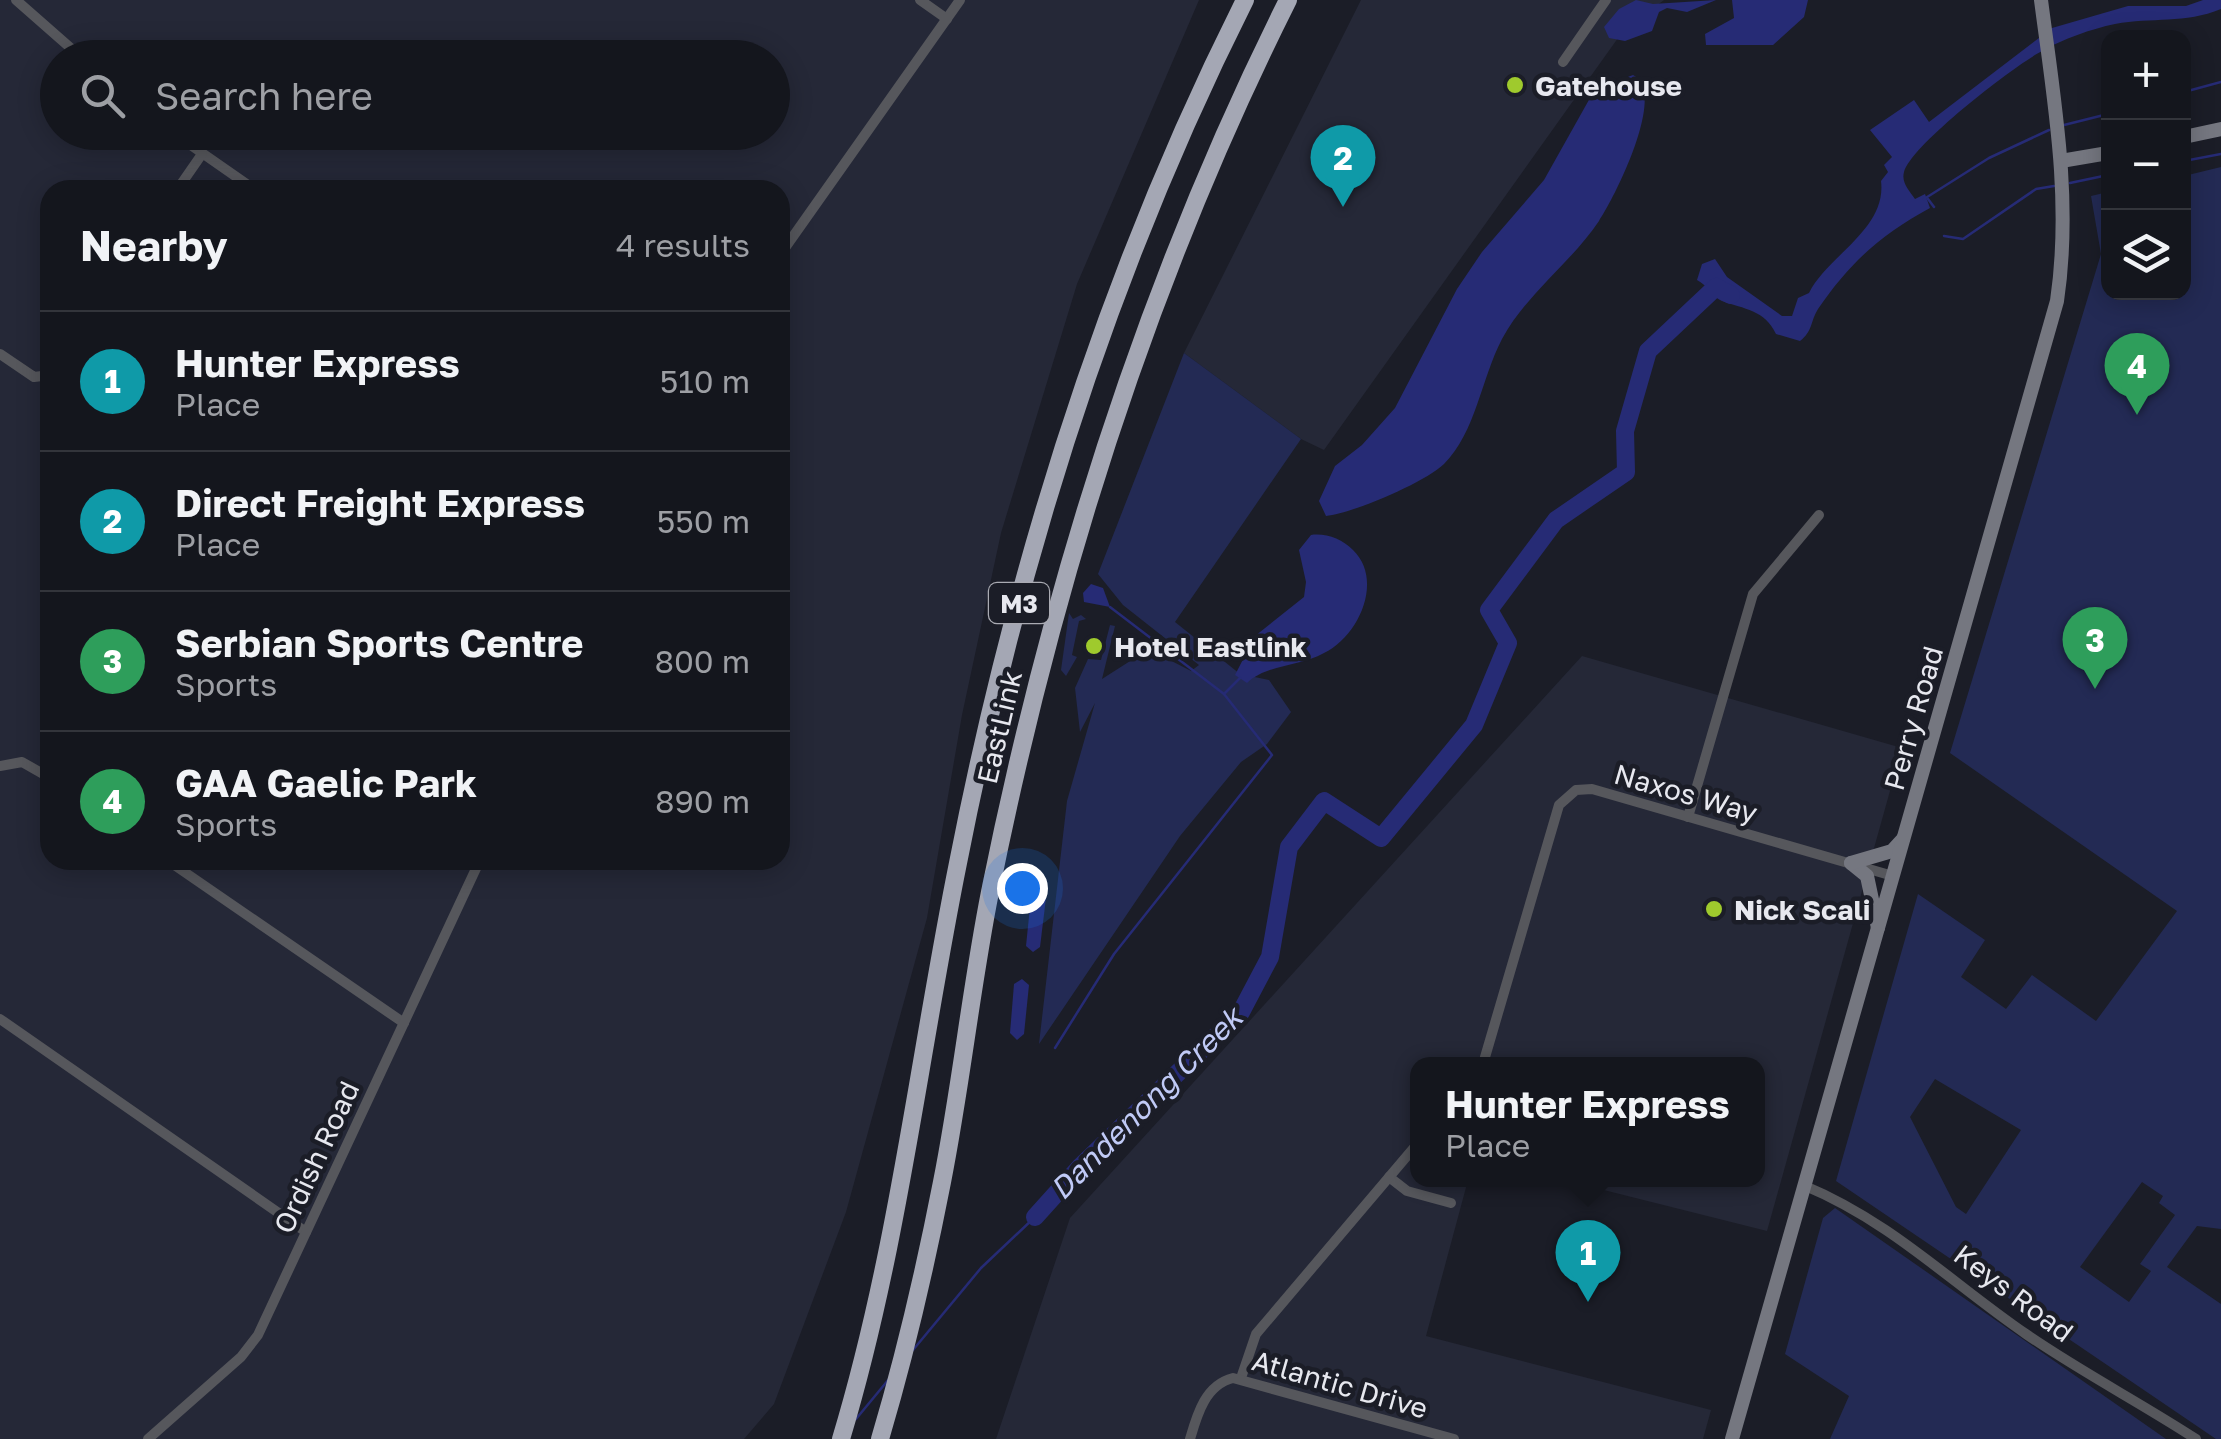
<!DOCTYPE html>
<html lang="en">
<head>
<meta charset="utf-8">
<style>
	:root { --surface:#14161d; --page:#21232a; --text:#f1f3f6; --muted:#9d9fa4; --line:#33353b; --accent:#9fca2d }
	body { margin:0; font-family:"Golos Text",sans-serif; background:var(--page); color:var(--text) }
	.controls { position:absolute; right:30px; top:30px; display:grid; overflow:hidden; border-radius:20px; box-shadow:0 5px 25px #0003 }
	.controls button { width:90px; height:90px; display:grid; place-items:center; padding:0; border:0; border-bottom:2px solid var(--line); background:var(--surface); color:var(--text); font:50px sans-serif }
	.you { position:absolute; left:1022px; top:888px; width:35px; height:35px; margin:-25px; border:8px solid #fff; border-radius:50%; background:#1a73e8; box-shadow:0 0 0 15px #1a73e833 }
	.badge { display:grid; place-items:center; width:65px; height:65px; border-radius:50%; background:var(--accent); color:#fff; font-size:32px; font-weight:700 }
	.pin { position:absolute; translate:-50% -82px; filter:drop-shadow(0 2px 5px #0008) }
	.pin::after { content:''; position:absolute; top:52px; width:35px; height:30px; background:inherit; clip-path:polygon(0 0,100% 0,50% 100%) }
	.popup { position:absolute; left:1410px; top:1057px; width:355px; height:130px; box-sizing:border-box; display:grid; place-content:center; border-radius:20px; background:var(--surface); filter:drop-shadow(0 2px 8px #0005); font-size:32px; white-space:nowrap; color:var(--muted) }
	.popup b { font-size:38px; color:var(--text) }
	.popup::after { content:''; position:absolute; left:50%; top:100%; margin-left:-20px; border:20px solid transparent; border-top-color:var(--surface) }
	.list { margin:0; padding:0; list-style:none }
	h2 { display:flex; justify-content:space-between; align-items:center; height:130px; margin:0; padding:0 40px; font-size:42px }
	h2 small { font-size:32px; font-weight:400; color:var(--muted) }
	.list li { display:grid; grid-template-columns:65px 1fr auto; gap:30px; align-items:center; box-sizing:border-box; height:140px; padding:0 40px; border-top:2px solid var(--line) }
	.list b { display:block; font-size:38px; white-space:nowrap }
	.list p { margin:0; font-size:32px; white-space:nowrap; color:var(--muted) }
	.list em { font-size:32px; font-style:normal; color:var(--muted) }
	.icon { flex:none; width:55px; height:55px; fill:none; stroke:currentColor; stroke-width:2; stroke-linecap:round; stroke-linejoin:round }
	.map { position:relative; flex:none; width:2221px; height:1439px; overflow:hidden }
	.search { position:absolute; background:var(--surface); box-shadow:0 5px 25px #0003; left:40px; top:40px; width:750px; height:110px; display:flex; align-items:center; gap:25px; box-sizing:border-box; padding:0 35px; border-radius:55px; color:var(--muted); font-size:38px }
	.panel { position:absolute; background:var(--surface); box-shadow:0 5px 25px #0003; left:40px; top:180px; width:750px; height:690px; border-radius:30px }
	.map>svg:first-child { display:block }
	.built { fill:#252837; fill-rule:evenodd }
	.green { fill:#232a54; fill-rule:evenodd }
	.water { fill:#262b75 }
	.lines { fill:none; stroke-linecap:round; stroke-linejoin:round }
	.stream { stroke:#262b75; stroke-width:2.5 }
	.river { stroke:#262b75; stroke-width:18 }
	.street { stroke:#56575c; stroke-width:10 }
	.secondary { stroke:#757780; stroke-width:14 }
	.highway { stroke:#a4a7b4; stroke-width:18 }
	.poi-dot { fill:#9fca2d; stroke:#1b1d27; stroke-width:4 }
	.labels { text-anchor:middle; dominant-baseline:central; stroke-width:9; stroke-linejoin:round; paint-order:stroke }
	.shield { fill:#1b1d27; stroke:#aaabb3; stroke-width:2.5 }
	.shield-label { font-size:25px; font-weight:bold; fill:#e7e8ef }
	.poi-label { font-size:28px; font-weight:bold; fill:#e7e8ef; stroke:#1b1d27; text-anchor:start }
	.street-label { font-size:28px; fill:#e7e8ef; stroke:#1b1d27 }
	.water-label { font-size:30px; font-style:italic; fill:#c0caf6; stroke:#1b1d27 }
</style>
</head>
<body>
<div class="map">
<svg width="2221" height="1439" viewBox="0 0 2221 1439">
	<rect width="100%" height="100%" fill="#1b1d27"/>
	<g class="built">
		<path d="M0,0H1199L1077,284L1001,533L962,715L927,918L846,1212L774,1404L744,1439H0ZM58,58H772V132H58ZM50,190H780V860H50Z"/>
		<polygon points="1361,0 1664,0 1623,31 1324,450 1301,439 1184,353"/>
		<polygon points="1582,656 1902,748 1767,1231 1564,1180 1758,1180 1758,1064 1418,1064 1418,1180 1468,1180 1426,1336 1711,1410 1703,1439 996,1439 1070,1218"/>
	</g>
	<g class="green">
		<path d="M2221,167V1229L2197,1226L2167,1267L2221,1304V1439H2216L1836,1181L1918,894L1985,940L1961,977L2006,1009L2032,975L2096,1021L2177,911L1950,753L2101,254L2091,196L2108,192V292H2184V176ZM1935,1079L2021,1130L1966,1214L1956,1207L1910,1117ZM2142,1182L2163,1196L2159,1203L2175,1215L2140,1264L2151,1271L2129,1302L2080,1267Z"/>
		<polygon points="1184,353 1301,439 1175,622 1240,674 1269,680 1291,712 1267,744 1241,762 1180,836 1039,1044 1067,801 1095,703 1080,732 1075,688 1088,659 1101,660 1110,625 1115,626 1102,679 1138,656 1123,636 1191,671 1199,665 1123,605 1098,574"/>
		<polygon points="1069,613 1073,619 1081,615 1086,619 1079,621 1072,655 1077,657 1066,676 1061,670"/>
		<polygon points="1835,1208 2166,1439 1830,1439 1849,1396 1785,1354 1823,1218"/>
	</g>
	<g class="water">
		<polygon points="1636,0 1653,4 1716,0 1687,12 1667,8 1659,12 1652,31 1625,41 1609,38 1604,27 1619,9"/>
		<polygon points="1732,0 1808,0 1804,17 1773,45 1706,45 1705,34 1734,18"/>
		<path d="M2203,0H2221V9C2185,24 2152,17 2115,24C2091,29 2063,39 2042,51C2015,65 1911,145 1904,172C1901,183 1910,191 1915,199L1925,194L1930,208C1882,234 1851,261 1818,309C1810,322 1813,331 1800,341L1776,334C1765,310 1744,309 1722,301C1713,297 1707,285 1697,280L1702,264L1715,259L1727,277L1782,316H1792L1798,298L1809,293C1827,256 1887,229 1881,181L1888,172L1884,165L1892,157L1870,130L1914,100L1929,122L2052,28L2128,6H2186Z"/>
		<path d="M1633,75C1668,92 1615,197 1599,221C1570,264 1527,293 1502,339C1481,379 1476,432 1444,464C1424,483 1353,513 1326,516L1319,501L1335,466L1362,445L1395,408L1457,289L1482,252L1544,180L1590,98L1602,87Z"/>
		<path d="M1311,535C1326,533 1342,539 1353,550C1384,580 1359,636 1324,653C1299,667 1267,664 1247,683L1235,675L1255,636L1304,597L1306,582L1299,550Z"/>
		<polygon points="1091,584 1103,588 1110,607 1084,602 1083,593"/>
		<polygon points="1038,891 1046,898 1040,947 1033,952 1026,946 1031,897"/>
		<polygon points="1022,979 1029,985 1024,1034 1017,1040 1010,1033 1014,984"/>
	</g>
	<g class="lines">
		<g class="stream">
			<polyline points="2184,92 2221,82"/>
			<polyline points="2064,125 2108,114"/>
			<polyline points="2184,161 2221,154"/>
			<polyline points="2070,183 2108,175"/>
			<polyline points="1924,199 1989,158 2049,130"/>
			<polyline points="1928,199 1934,207"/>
			<polyline points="1944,236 1963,239 2036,189 2054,186"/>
			<polyline points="1224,694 1240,678"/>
			<polyline points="1055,1048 1114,954 1272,755 1224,694 1110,607"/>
			<polyline points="913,1350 981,1268 1035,1217"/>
			<polyline points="856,1419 889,1379"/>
		</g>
		<polyline class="river" points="1035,1217 1080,1167 1241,1012 1270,957 1289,847 1324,801 1381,838 1474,725 1508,643 1489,610 1556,520 1626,472 1625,431 1648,351 1716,287 1731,295"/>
		<g class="street">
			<polyline points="16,0 82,58"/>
			<polyline points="920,0 947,19"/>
			<polyline points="1563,62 1606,0"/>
			<polyline points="172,132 255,190"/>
			<polyline points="177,190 202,154"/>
			<polyline points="780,255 960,0"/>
			<polyline points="0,354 34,377 50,375"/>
			<polyline points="0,766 22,762 50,778"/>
			<polyline points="1688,817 1753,594 1819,515"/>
			<polyline points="167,860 404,1023"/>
			<polyline points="0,1019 306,1232"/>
			<polyline points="1483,1064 1559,805 1576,790 1592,789 1893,876"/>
			<polyline points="1389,1177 1407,1191 1451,1203"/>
			<path d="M1803,1185C1892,1222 1950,1282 2026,1334C2081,1372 2141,1403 2196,1439"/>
			<polyline points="1241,1378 1256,1334 1418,1143"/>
			<polyline points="148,1439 241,1357 258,1335 480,860"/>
			<path d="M1190,1439C1197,1415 1205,1385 1233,1378L1454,1439"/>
		</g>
		<g class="secondary">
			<polyline points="2184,137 2221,129"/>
			<polyline points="2061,161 2108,153"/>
			<polyline points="1851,863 1867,876 1878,928"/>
			<polyline points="1851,863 1892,851 1903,839"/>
			<path d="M1732,1439L2057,301C2072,200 2054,100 2041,0"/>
		</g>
		<g class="highway">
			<path d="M841,1439C898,1250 919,1056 958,863C1016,567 1109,270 1245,0"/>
			<path d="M880,1439C905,1355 925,1269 942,1182C961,1086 971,988 990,892C1052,584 1147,281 1288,0"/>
		</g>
	</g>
	<g class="poi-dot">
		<circle cx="1515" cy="85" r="10"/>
		<circle cx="1094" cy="646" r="10"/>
		<circle cx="1714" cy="909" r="10"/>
	</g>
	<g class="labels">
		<rect class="shield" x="989" y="583" width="60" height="40" rx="8"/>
		<g class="shield-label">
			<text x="1019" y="603">M3</text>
		</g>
		<g class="poi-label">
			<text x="1535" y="85">Gatehouse</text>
			<text x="1114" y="646">Hotel Eastlink</text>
			<text x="1734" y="909">Nick Scali</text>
		</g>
		<g class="street-label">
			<text transform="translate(1913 718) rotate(-74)">Perry Road</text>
			<text transform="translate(999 727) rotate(-77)">EastLink</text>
			<text transform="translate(1686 793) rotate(16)">Naxos Way</text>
			<text transform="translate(316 1157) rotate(-65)">Ordish Road</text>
			<text transform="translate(2014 1293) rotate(37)">Keys Road</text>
			<text transform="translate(1340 1384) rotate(16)">Atlantic Drive</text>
		</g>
		<g class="water-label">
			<text transform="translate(1146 1103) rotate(-45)">Dandenong Creek</text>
		</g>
	</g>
</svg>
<div class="controls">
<button>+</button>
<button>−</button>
<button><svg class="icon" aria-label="layers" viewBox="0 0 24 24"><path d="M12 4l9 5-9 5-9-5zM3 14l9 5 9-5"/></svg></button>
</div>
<div class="you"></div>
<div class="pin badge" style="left:1588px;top:1302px;background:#0f9aa8">1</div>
<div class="popup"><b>Hunter Express</b>Place</div>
<div class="pin badge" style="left:1343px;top:207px;background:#0f9aa8">2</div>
<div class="pin badge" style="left:2095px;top:689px;background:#2e9e5b">3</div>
<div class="pin badge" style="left:2137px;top:415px;background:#2e9e5b">4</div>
<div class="search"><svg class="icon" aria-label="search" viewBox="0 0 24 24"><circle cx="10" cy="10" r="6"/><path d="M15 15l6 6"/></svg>Search here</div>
<section class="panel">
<h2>Nearby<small>4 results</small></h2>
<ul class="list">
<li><span class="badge" style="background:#0f9aa8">1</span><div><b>Hunter Express</b><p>Place</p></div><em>510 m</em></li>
<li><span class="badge" style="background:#0f9aa8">2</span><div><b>Direct Freight Express</b><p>Place</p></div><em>550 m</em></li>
<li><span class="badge" style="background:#2e9e5b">3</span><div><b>Serbian Sports Centre</b><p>Sports</p></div><em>800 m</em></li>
<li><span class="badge" style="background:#2e9e5b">4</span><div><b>GAA Gaelic Park</b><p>Sports</p></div><em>890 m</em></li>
</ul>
</section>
</div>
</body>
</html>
